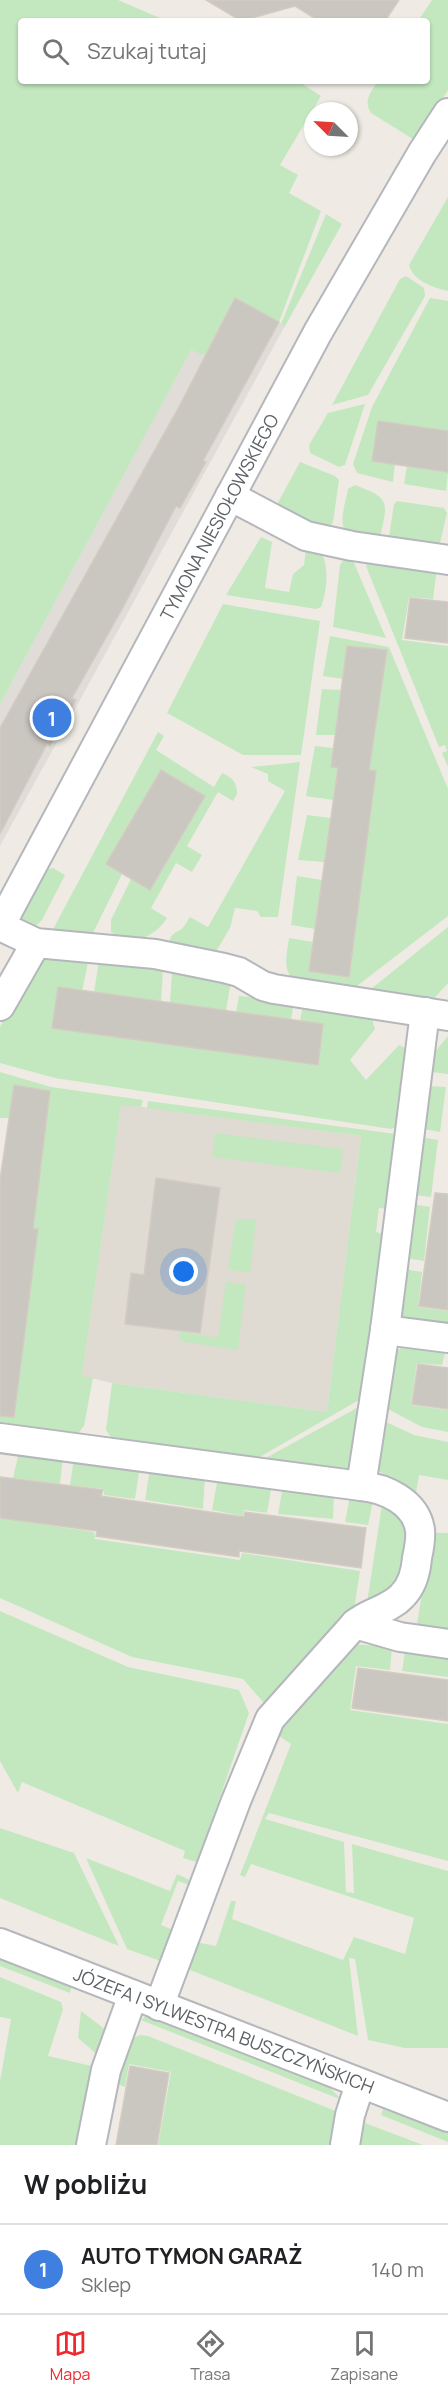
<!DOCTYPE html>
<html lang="pl">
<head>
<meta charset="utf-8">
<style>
	:root { --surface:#fff; --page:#f2f2f2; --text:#202124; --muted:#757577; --line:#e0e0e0; --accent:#f1282d }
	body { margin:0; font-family:Manrope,sans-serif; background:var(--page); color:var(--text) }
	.compass { position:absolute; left:304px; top:102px; width:54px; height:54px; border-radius:50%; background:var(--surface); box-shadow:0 2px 4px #0004; rotate:294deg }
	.you { position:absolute; left:184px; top:1272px; width:21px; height:21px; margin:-15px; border:4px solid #fff; border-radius:50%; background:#1a73e8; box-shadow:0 0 0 9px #1a73e833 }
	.badge { display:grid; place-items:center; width:39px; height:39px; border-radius:50%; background:var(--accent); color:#fff; font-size:20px; font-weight:700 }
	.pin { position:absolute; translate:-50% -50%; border:3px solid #fff; box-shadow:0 2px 6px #0006 }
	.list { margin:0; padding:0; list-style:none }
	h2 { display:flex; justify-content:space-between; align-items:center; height:78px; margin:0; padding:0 24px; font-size:26px }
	h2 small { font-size:20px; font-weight:400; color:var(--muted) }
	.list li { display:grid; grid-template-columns:39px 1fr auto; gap:18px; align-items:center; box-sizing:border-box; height:90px; padding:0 24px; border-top:2px solid var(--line) }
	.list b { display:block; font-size:22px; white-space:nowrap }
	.list p { margin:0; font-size:20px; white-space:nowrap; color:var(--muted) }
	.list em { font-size:20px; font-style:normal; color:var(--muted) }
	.icon { flex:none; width:33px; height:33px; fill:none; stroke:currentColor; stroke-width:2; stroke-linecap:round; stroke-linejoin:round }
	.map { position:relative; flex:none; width:448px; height:2145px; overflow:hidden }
	.search { position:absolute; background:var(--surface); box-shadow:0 2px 4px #0004; left:18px; right:18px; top:18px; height:66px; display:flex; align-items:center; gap:15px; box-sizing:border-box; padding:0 21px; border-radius:6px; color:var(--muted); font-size:22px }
	.sheet { height:168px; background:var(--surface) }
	nav { display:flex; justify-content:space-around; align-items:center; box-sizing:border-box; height:84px; border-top:2px solid var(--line); background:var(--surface); font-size:16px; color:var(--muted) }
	nav a { display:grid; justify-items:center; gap:3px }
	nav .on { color:var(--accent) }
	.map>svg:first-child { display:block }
	.industrial { fill:#e0ddd8 }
	.education { fill:#dfdad2 }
	.green { fill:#c3e8bf }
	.building { fill:#cac6c0; stroke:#d4ccc2; stroke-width:1.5 }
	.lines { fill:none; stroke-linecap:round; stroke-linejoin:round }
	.minor-casing { stroke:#b4b7bb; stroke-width:32 }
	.minor { stroke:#fff; stroke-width:28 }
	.labels { text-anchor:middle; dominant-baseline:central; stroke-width:4.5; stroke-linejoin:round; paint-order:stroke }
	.street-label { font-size:18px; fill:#5c6165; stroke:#fff }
</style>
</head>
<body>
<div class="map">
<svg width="448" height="2145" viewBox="0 0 448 2145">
	<rect width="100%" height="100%" fill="#efebe4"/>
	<polygon class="industrial" points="235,298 285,326 0,846 0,704 191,349 205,356"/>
	<polygon class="education" points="121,1104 361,1136 327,1412 112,1383 82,1376"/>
	<g class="green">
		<polygon points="0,0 118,0 167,21 21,21 21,81 298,81 321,96 280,165 298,175 289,193 321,211 279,322 235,299 205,356 191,350 0,704"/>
		<path d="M432,0H448V90L416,141L371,113C363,100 371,92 378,81H427V21H418Z"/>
		<path d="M448,197V291C434,288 413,281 409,265Z"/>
		<polygon points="326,214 342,224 285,326 281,324"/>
		<polygon points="406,276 424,288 425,296 368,395 332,405 400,279"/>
		<polygon points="430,298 448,301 448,431 378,421 372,461 395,464 393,482 357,473 353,464 372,407"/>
		<polygon points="365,404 345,465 339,467 310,453 309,445 328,413"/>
		<polygon points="300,462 335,476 339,480 333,522 330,527 325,529 274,510"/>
		<polygon points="407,466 448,472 446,491 404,484"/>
		<path d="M355,485C389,498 389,500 380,537L346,532C338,521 346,502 348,489Z"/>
		<polygon points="397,501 444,508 447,513 439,547 389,537 394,504"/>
		<path d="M261,537L272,542L265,588L289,592L293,574L304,565L306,549L320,551C330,565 327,592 321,607L316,609L226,595Z"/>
		<polygon points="369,559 437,569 433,599 409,597 402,640 448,646 448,767 442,753 447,751 445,745 439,747 366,566"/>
		<polygon points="351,560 354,563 386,638 333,627 340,565 343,561"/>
		<polygon points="223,604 320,621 301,755 243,755 167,713"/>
		<path d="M330,636L389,647L448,789V916L349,992L291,978C283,965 287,953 289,938L313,942L309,971L349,977L376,772L369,770L387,651L348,646L343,679L323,676Z"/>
		<polygon points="322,689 341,690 335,735 316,735"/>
		<path d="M158,732L164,736L156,750L214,787L222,773C233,778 237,782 237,794L233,801L218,792L187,846L202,855L192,872L176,863L151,908L167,918C155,937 131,948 111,932V920L131,879L150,890L205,796L162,770L106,864L122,874L91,937L50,935Z"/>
		<polygon points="315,746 333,748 331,767 338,768 333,800 306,796"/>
		<path d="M300,762L278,917H261L257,911L235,908L230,928L215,953L170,945C169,935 173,934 180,930C185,927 187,921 190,917L208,927L285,791L268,781V774L251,767Z"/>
		<polygon points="307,815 331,818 324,862 298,860"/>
		<polygon points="53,868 65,875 42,920 34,928 20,922 45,870"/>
		<polygon points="297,876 322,880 315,929 291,925"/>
		<polygon points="448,927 448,983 430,1003 366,993"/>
		<polygon points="40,951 89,958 82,991 53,1028 318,1065 323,1025 300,1021 303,1005 371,1015 375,1029 350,1060 366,1080 399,1045 413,1052 401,1125 391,1129 55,1078 0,1063 0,1027"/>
		<polygon points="99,961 163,968 161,1002 94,992"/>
		<polygon points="172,973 231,980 226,1011 170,1003"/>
		<polygon points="239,996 294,1002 291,1020 236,1012"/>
		<polygon points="448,1036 448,1074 432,1072 434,1053"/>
		<polygon points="0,1072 51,1087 143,1100 141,1107 121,1105 82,1376 93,1378 84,1426 76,1436 0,1427 0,1414 14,1415 38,1230 33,1229 50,1091 14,1085 9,1118 0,1118"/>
		<polygon points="430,1086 446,1087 440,1132 423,1129"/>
		<polygon points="148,1101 396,1134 387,1209 379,1208 376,1232 384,1234 366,1396 251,1462 113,1440 106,1430 112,1383 327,1412 361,1136 147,1108"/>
		<polygon points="215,1133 343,1149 340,1173 212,1157"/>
		<polygon points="420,1137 438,1140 431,1197 415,1195"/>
		<polygon points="412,1204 430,1207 424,1261 406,1258"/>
		<polygon points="236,1219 256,1219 250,1273 228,1269"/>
		<path d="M404,1269L422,1272L418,1307L448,1311V1328L406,1321C395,1307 402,1285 404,1269Z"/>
		<polygon points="226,1282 246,1285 238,1350 179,1341 180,1331 218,1338"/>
		<polygon points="447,1345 442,1365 417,1363 411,1405 448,1410 448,1432 422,1427 384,1407 394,1354 401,1348"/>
		<polygon points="366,1403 350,1473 260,1467 264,1459"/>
		<polygon points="382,1420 414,1435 448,1442 448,1480 419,1475 416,1493 377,1470"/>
		<polygon points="19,1452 63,1457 60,1484 13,1478"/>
		<polygon points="74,1458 140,1466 135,1499 104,1495 104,1489 70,1485"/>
		<polygon points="150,1469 205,1476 203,1509 145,1500"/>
		<polygon points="218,1477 272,1484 267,1513 244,1510 243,1516 212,1510"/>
		<polygon points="283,1486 334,1493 333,1519 278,1514"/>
		<polygon points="350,1496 373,1500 368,1525 345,1522"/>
		<polygon points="383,1498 407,1520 407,1563 393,1588 367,1603"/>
		<polygon points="0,1518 94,1532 95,1539 240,1560 242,1553 360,1571 353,1617 270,1710 243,1679 132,1657 0,1598"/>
		<polygon points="432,1533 448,1533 448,1634 416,1630"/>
		<polygon points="0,1611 128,1667 239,1690 249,1713 203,1846 206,1855 203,1864 183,1858 185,1851 22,1782 18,1793 0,1761"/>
		<polygon points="352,1644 392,1647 390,1670 356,1666 350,1710 448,1724 448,1861 269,1813 265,1819 344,1842 346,1892 354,1893 352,1844 448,1871 448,2048 405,2048 368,2040 355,1959 349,1958 358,2036 185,1968 195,1942 216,1946 231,1901 236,1901 232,1919 343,1960 354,1937 405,1954 414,1918 251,1864 245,1877 240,1875 291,1744 279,1736 291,1713"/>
		<polygon points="406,1645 448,1652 448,1677 402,1671"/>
		<polygon points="0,1828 74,1853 119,1946 0,1898"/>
		<polygon points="86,1858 170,1891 177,1874 196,1883 195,1887 178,1881 161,1925 178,1932 166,1963 127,1949"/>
		<polygon points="0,1955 72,1984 70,1993 0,1966"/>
		<polygon points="0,1977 61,2002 63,2009 48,2056 96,2067 82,2145 0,2145 0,2081 11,2019 0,2017"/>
		<polygon points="81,2011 106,2030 101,2058 78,2038"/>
		<polygon points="148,2014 327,2085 342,2100 141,2020"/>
		<polygon points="140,2035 148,2036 343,2114 338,2145 158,2145 171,2072 129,2064 125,2087 115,2083 129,2040"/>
		<polygon points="383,2109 448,2133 448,2142 381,2115"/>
		<polygon points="365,2123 423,2145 360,2145"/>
	</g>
	<g class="building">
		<polygon points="206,0 399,0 385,21 319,21 295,6 241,21"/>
		<polygon points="235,298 279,322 203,461 206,462 180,508 176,506 125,604 72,698 76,700 50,746 47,744 0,834 0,728 181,403"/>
		<polygon points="378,421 448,431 448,472 372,461"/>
		<polygon points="410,598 448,602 448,643 405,638"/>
		<polygon points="347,646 387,650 369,770 376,771 349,977 309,971 338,768 331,767"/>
		<polygon points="161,770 205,796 150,890 106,864"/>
		<polygon points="58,987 323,1024 318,1065 52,1028"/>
		<polygon points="14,1085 50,1091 33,1229 38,1229 14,1417 0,1416 0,1180"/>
		<polygon points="156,1178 220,1188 200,1333 125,1324 131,1273 144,1275"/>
		<polygon points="435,1193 448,1194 448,1310 419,1306"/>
		<polygon points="418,1364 448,1368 448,1409 412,1404"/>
		<polygon points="0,1477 103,1490 101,1496 244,1517 245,1512 366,1528 361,1568 239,1551 239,1557 96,1536 97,1531 0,1518"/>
		<polygon points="358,1668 448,1680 448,1721 352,1708"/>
		<polygon points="130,2066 169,2073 157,2145 116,2145"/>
	</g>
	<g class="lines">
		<defs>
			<g id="minor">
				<polyline points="230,496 306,536 352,546 448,560"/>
				<polyline points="0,926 318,332 422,153 448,113"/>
				<polyline points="0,926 36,943 155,954 224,968 239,972 263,986 274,989 448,1016"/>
				<polyline points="0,1006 36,943"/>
				<polyline points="385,1330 448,1338"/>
				<polyline points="0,1438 361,1486 385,1330 425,1012"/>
				<path d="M355,1624C369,1612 389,1610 402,1596C412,1586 416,1571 417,1558C419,1549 421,1539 420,1530C416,1502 385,1488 361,1486"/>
				<polyline points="0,1943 448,2117"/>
				<polyline points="159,2006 236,1801 270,1719 355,1624 400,1637 448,1644"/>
				<polyline points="91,2145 106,2070 133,1995"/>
				<polyline points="345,2145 350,2115 360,2084"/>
			</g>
		</defs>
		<use href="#minor" class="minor-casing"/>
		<use href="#minor" class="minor"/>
	</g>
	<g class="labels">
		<g class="street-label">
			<text transform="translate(219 517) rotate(-62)">TYMONA NIESIOŁOWSKIEGO</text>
			<text transform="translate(224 2030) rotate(21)">JÓZEFA I SYLWESTRA BUSZCZYŃSKICH</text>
		</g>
	</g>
</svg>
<svg class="compass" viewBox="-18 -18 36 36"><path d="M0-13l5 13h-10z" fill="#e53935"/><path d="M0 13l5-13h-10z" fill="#757577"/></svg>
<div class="you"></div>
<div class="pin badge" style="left:52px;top:718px;background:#3f7fe0">1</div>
<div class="search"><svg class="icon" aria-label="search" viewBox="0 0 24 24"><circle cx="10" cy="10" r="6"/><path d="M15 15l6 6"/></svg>Szukaj tutaj</div>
</div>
<section class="sheet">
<h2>W pobliżu<small></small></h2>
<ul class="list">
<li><span class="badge" style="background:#3f7fe0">1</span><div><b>AUTO TYMON GARAŻ</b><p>Sklep</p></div><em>140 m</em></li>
</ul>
</section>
<nav>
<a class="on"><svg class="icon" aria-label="map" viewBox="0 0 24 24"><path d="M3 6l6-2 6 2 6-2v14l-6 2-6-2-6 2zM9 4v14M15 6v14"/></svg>Mapa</a>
<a><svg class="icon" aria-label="directions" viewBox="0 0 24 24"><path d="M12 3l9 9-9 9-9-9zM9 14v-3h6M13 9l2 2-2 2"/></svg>Trasa</a>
<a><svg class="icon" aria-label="saved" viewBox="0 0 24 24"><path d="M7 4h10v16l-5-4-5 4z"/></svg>Zapisane</a>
</nav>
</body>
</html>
